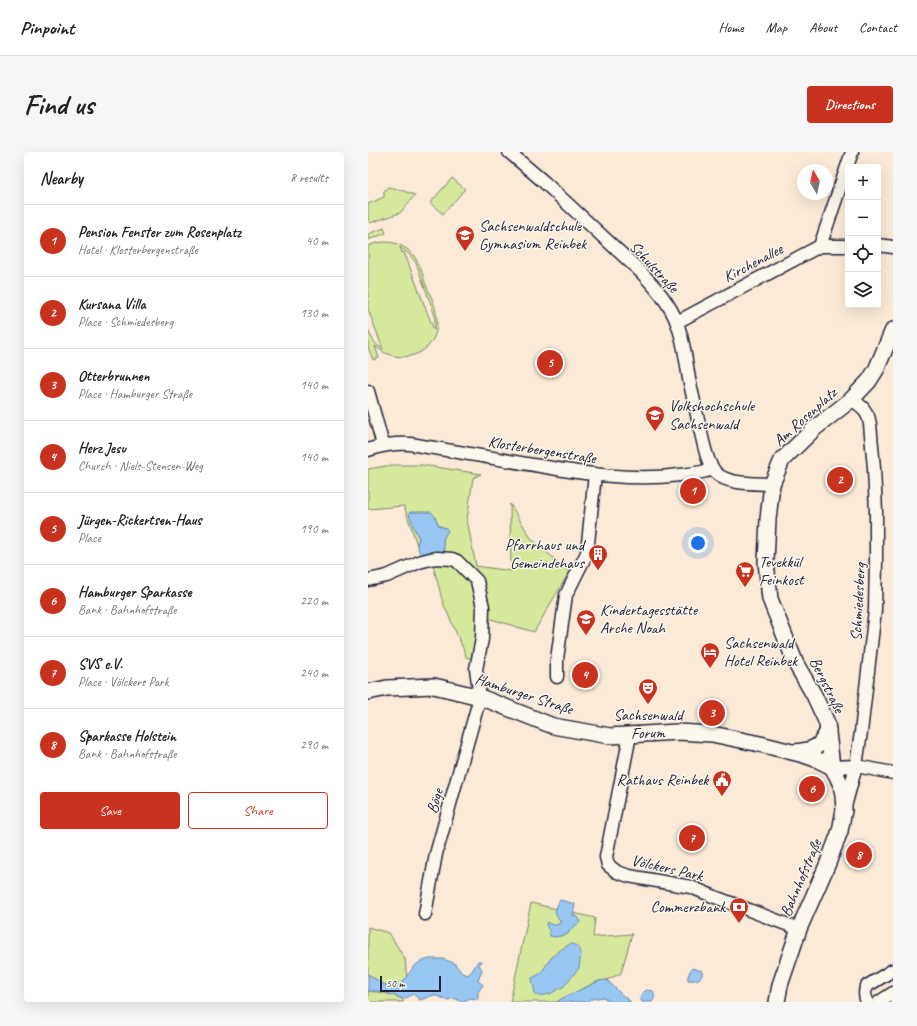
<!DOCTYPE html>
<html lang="en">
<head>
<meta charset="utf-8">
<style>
	:root { --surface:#fff; --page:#f6f6f6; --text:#202124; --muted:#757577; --line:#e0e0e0; --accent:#c8321e }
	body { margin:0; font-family:Caveat,sans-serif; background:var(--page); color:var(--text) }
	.controls { position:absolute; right:12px; top:12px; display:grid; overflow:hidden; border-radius:4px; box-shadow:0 4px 16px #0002 }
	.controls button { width:36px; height:36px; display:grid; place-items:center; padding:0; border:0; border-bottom:1px solid var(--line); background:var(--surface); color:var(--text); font:20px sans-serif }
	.compass { position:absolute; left:429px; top:12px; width:36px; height:36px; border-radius:50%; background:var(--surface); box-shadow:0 4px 16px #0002; rotate:351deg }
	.scale { position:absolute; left:12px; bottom:10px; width:61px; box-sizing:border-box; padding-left:4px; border:2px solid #22223b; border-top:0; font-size:11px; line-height:14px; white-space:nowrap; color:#22223b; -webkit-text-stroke:3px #fbf7ec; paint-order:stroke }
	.you { position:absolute; left:330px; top:391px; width:14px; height:14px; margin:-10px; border:3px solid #fff; border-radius:50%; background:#1a73e8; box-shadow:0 0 0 6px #1a73e833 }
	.badge { display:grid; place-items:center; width:26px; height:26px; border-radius:50%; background:var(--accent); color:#fff; font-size:13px; font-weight:700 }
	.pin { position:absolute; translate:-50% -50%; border:2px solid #fff; box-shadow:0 1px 4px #0006 }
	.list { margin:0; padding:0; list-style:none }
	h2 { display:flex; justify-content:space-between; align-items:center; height:52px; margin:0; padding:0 16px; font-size:17px }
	h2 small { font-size:13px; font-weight:400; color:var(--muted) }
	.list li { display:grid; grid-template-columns:26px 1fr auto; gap:12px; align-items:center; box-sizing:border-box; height:72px; padding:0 16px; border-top:1px solid var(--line) }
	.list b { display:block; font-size:15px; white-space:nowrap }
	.list p { margin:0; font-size:13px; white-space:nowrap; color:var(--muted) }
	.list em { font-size:13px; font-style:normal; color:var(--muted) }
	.actions { display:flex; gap:8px; padding:12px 16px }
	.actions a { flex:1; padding:9px 0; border:1px solid var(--accent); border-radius:4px; text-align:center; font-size:14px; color:var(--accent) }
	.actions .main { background:var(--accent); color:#fff }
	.icon { flex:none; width:22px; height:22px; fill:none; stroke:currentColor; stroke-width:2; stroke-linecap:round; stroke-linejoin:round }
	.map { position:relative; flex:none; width:525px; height:850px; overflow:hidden; border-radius:4px }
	header { display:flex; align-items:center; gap:24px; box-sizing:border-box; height:56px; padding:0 20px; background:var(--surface); border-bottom:1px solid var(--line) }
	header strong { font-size:19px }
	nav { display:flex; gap:22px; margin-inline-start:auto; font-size:14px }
	.intro { display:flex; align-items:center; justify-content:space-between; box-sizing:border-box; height:96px; padding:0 24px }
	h1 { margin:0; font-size:28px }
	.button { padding:10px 18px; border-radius:4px; background:var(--accent); color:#fff; font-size:14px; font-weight:700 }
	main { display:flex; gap:24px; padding:0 24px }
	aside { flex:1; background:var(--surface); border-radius:4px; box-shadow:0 4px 16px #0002 }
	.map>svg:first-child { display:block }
	.green { fill:#d5e89c; stroke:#7c856c; fill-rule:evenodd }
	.water { fill:#99c7f4; stroke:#6985aa }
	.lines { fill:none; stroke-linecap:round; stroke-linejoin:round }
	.minor-casing { stroke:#22223b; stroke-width:15 }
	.major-casing { stroke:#22223b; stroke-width:18 }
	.minor { stroke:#fbf7ec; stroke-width:12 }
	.major { stroke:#fbf7ec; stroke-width:15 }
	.labels { text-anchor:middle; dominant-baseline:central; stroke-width:3; stroke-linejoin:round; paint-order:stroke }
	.poi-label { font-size:16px; fill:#22223b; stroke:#fbf7ec; text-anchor:start }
	.street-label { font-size:16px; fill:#22223b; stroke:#fbf7ec }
</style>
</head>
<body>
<header>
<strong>Pinpoint</strong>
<nav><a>Home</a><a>Map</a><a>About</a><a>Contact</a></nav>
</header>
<div class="intro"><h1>Find us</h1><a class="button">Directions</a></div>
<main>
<aside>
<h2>Nearby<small>8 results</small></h2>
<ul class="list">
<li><span class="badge">1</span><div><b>Pension Fenster zum Rosenplatz</b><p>Hotel · Klosterbergenstraße</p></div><em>40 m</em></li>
<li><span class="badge">2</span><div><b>Kursana Villa</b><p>Place · Schmiedesberg</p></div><em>130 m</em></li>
<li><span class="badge">3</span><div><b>Otterbrunnen</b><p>Place · Hamburger Straße</p></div><em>140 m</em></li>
<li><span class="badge">4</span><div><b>Herz Jesu</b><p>Church · Niels-Stensen-Weg</p></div><em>140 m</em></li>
<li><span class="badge">5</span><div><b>Jürgen-Rickertsen-Haus</b><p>Place</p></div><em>190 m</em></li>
<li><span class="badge">6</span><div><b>Hamburger Sparkasse</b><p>Bank · Bahnhofstraße</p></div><em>220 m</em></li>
<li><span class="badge">7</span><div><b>SVS e.V.</b><p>Place · Völckers Park</p></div><em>240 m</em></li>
<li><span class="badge">8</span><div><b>Sparkasse Holstein</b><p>Bank · Bahnhofstraße</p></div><em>290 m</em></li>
</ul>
<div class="actions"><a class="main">Save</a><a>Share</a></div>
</aside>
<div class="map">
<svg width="525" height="850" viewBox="0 0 525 850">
	<rect width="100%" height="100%" fill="#faead7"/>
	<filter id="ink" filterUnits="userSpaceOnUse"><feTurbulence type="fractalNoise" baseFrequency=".025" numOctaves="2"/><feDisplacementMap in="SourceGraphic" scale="8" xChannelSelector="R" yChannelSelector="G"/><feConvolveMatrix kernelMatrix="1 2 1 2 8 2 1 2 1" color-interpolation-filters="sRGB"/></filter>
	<g filter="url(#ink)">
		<g class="green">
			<polygon points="84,26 97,37 75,62 62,51"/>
			<polygon points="20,35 30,37 47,43 32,61 2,71 0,67 0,52 16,45 16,39"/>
			<polygon points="16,76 18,81 0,88 0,82"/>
			<path d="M17,90C30,90 41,96 48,107C53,115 55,124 58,133C63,144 69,157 69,169C70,203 31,216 7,194L11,206L5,208L0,195V177C3,186 7,193 15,197L0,157V94L8,91ZM32,95L41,102L48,111L66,161L67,170L66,178L36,100L34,101Z"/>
			<polygon points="24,313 54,313 113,322 105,326 99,368 108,414 143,419 142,352 163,386 201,420 166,480 123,467 113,461 103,507 98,505 97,501 75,451 65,413 74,411 76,399 75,387 78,376 71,374 67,365 45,374 51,386 49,393 36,354 0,357 0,317"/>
			<polygon points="163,751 227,766 225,785 264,782 253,821 239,828 231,829 195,846 189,850 142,850"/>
			<polygon points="0,775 21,781 37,807 39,826 33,832 16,833 0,822"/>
			<path d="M0,839C12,840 23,842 35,847V850H0Z"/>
		</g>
		<g class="water">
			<path d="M42,360H63C68,363 68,370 71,374L78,376L80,379L75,387L76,401L53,405L49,393L51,386L45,374L41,362Z"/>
			<path d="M192,748L207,752L205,763L209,765L212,770L202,778L200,782L188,785L182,784L181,778L178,773L179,770L184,773H189L193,770C186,761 186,759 192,748Z"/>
			<path d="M203,792L210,794L213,801L211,816L196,834L182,842L171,844L167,842C167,836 164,832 164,826C177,821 176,814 184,805C189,800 196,795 203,792Z"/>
			<path d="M61,807H75L86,811L94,821L100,823L104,819L110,809H113L111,813L114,818L110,829L115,833L110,840V847L102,846L94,850L86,846L80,848L66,843L52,848L45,842L40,845L35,847L25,843L11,839H0V822L16,833L33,832C39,826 43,815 52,810C54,809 58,808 61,807Z"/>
			<path d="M324,816L334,819C336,827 327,829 320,828C319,824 322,819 324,816Z"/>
			<polygon points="239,828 254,843 263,850 243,850 235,845 223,847 218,850 189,850 195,846 231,829"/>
			<path d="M279,838L285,839C287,843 287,846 284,850H274L272,846L274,841Z"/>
		</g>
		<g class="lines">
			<defs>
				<g id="minor">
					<path d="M141,0L176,30L272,119C286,134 302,151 309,171C316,189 318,209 321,227C325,245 329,263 333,281C336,293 339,312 348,321C360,333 387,331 404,332"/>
					<polyline points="510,93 525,95"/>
					<polyline points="452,94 484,0"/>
					<polyline points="309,170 452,94 480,94"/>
					<polyline points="0,239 15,293"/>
					<path d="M0,298C16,293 26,291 42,292C86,299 129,307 172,314C218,322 265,329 312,323C323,322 334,321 345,317"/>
					<polyline points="0,428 19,424 51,410 62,407 69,406 84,407 89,409 109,429 115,455 114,487 108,517 112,545 68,702 57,762"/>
					<polyline points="189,525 189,507 198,443 219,401 227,322"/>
					<polyline points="262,583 238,705 240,713 249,720 261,724 323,735 347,745 431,777"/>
					<polyline points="464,615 488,614 525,621"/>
					<polyline points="478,651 488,614 493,580 507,458 508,409 508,360 506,316 502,272 500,264 495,256 484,247"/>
					<path d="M499,850C497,845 496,839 499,834L525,818"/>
					<polyline points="511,850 525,841"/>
				</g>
				<g id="major">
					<polyline points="0,540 19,536 66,534 112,545 185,574 242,584 310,580 344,582 392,592 436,603 450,608 464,615"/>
					<path d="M427,600C446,598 452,596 460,578"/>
					<polyline points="409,850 412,833 431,777 460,711 472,679 476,658 475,643 473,633 469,624 464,615 459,571 446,543 428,512 402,447 398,410 400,367 404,332 414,308 447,276 484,247 501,229 508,218 525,178"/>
				</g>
			</defs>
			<use href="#minor" class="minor-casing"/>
			<use href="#major" class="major-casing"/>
			<use href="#minor" class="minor"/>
			<use href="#major" class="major"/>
		</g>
	</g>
	<defs>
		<symbol id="school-pin" viewBox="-11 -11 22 30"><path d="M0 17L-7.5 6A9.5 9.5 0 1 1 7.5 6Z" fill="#c8321e" stroke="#fbf7ec"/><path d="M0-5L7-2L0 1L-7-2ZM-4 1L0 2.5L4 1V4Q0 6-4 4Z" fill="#fff"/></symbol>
		<symbol id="university-pin" viewBox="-11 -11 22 30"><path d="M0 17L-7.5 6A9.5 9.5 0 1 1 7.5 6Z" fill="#c8321e" stroke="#fbf7ec"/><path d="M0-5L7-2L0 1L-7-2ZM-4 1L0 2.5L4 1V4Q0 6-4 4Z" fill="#fff"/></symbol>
		<symbol id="building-pin" viewBox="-11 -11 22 30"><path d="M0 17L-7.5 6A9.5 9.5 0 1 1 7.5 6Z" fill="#c8321e" stroke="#fbf7ec"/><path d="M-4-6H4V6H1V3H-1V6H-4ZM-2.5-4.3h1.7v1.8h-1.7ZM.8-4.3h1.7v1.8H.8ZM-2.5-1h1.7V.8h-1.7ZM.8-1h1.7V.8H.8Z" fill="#fff"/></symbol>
		<symbol id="supermarket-pin" viewBox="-11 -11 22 30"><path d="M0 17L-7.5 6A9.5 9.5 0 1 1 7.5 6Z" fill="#c8321e" stroke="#fbf7ec"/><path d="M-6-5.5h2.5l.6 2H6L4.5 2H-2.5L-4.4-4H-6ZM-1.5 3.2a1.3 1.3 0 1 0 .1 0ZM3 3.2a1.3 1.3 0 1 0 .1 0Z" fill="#fff"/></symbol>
		<symbol id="hotel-pin" viewBox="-11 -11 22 30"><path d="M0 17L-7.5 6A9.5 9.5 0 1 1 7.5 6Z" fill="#c8321e" stroke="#fbf7ec"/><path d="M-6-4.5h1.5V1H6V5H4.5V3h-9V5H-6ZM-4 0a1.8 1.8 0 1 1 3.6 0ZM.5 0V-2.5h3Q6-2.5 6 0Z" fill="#fff"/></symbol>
		<symbol id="theatre-pin" viewBox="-11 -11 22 30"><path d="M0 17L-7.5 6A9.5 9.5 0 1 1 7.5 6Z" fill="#c8321e" stroke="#fbf7ec"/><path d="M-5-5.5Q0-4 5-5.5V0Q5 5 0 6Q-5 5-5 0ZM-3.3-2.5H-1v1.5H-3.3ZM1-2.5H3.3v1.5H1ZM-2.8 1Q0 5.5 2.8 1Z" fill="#fff"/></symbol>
		<symbol id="civic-pin" viewBox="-11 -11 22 30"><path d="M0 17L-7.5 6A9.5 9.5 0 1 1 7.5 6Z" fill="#c8321e" stroke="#fbf7ec"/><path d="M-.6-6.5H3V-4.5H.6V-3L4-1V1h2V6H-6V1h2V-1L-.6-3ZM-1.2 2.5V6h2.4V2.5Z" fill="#fff"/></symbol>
		<symbol id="bank-pin" viewBox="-11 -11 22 30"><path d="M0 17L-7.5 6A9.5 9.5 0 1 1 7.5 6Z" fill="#c8321e" stroke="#fbf7ec"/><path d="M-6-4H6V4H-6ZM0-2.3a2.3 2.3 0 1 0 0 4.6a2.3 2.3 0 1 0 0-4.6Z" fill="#fff"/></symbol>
	</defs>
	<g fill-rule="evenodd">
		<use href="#school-pin" x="86" y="72" width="22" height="30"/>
		<use href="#university-pin" x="276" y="252" width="22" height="30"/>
		<use href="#building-pin" x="219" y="391" width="22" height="30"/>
		<use href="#supermarket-pin" x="366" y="408" width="22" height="30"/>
		<use href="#school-pin" x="207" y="456" width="22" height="30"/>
		<use href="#hotel-pin" x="331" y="489" width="22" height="30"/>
		<use href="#theatre-pin" x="269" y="525" width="22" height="30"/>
		<use href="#civic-pin" x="343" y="617" width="22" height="30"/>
		<use href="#bank-pin" x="360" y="744" width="22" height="30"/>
	</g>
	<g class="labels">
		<g class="poi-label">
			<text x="111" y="74">Sachsenwaldschule<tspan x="111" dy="18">Gymnasium Reinbek</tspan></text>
			<text x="301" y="254">Volkshochschule<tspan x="301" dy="18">Sachsenwald</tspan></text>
			<text x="216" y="393" text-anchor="end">Pfarrhaus und<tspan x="216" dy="18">Gemeindehaus</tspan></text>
			<text x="391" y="410">Tevekkül<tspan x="391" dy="18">Feinkost</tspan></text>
			<text x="232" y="458">Kindertagesstätte<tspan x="232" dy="18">Arche Noah</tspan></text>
			<text x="356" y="491">Sachsenwald<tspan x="356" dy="18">Hotel Reinbek</tspan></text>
			<text x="280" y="563" text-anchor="middle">Sachsenwald<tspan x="280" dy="18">Forum</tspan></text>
			<text x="340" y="628" text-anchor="end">Rathaus Reinbek</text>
			<text x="357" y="755" text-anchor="end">Commerzbank</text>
		</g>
		<g class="street-label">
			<text transform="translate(385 111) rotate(-28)">Kirchenallee</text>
			<text transform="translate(286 115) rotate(47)">Schulstraße</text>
			<text transform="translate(437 265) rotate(-42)">Am Rosenplatz</text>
			<text transform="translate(174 298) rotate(9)">Klosterbergenstraße</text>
			<text transform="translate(490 450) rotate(-87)">Schmiedesberg</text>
			<text transform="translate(459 533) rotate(64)">Bergstraße</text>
			<text transform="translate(156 542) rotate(18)">Hamburger Straße</text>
			<text transform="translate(67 649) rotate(-74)">Böge</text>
			<text transform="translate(299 716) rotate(13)">Völckers Park</text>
			<text transform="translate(433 726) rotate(-67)">Bahnhofstraße</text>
		</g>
	</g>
</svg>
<div class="controls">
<button>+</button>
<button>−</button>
<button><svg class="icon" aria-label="locate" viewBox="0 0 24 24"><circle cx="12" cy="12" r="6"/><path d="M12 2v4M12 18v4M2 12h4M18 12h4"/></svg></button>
<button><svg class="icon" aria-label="layers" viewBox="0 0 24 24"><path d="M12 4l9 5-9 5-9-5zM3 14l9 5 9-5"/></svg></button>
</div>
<svg class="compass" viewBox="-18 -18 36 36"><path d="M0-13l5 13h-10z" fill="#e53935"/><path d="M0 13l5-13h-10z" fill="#757577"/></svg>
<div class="scale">50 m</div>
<div class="you"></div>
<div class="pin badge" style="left:325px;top:339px">1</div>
<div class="pin badge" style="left:472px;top:328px">2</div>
<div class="pin badge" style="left:344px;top:561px">3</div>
<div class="pin badge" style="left:217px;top:523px">4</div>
<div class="pin badge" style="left:182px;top:211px">5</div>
<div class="pin badge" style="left:444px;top:637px">6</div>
<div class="pin badge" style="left:324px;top:686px">7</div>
<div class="pin badge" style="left:491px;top:703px">8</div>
</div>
</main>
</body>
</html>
